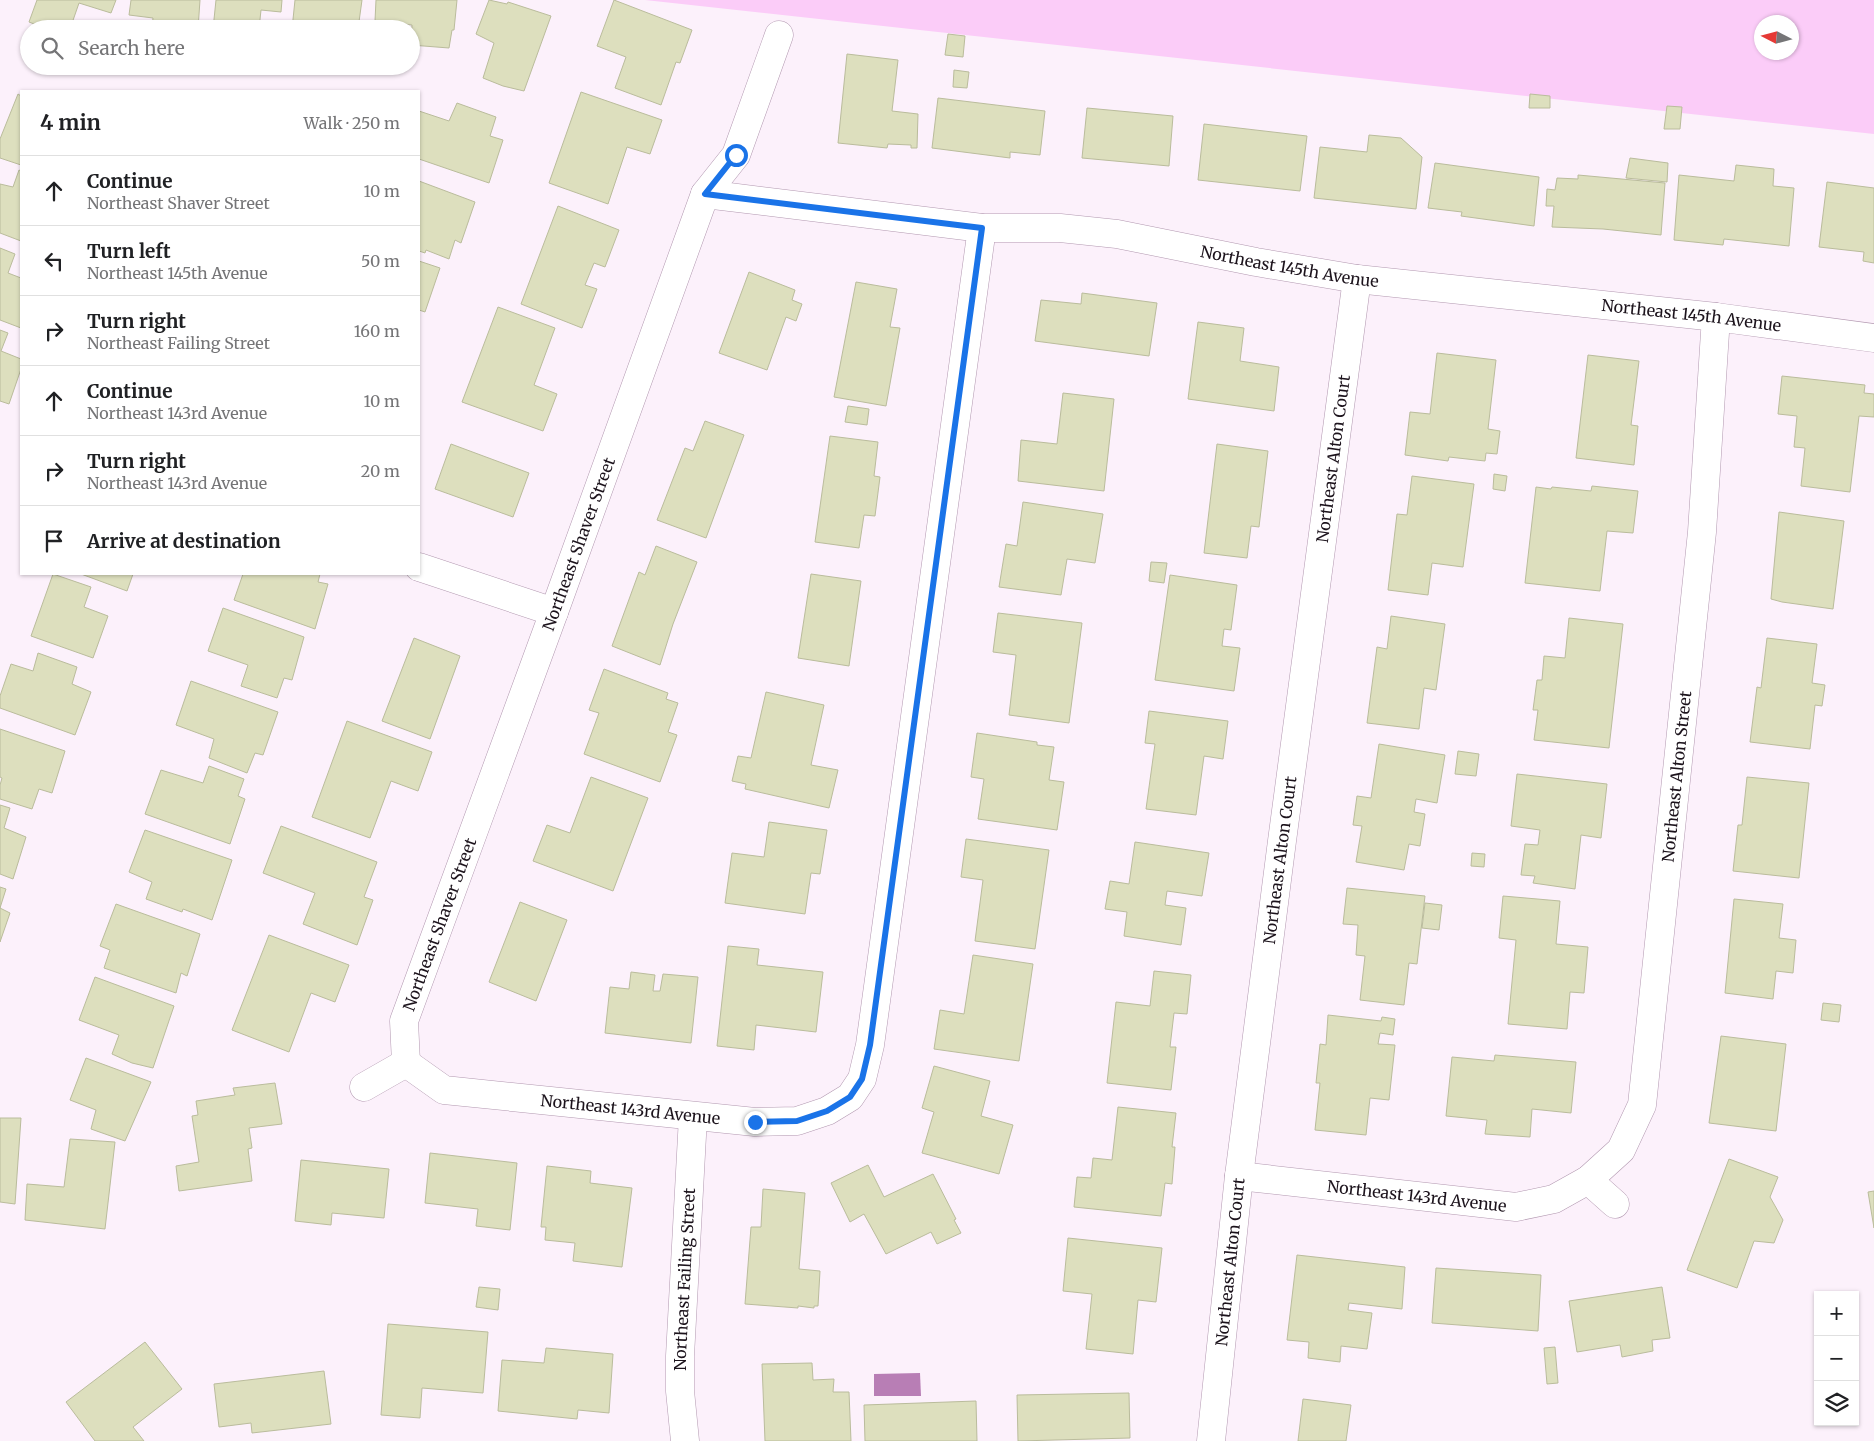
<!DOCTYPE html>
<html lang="en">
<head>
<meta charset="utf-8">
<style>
	:root { --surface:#fff; --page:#f6f6f6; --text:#202124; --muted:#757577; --line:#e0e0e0 }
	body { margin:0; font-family:Merriweather,serif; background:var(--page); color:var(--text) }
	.controls { position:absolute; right:15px; bottom:15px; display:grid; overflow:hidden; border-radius:0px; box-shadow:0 1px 4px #0004 }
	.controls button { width:45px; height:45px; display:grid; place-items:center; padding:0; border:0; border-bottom:1px solid var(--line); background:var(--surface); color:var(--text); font:25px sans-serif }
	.compass { position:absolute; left:1754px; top:15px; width:45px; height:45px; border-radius:50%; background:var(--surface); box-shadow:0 1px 4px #0004; rotate:276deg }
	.stop { position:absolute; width:15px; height:15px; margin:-11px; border:4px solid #1a73e8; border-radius:50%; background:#fff }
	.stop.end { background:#1a73e8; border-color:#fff; box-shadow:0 1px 5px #0008 }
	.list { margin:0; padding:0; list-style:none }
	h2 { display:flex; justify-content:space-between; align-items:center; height:65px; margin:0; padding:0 20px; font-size:21px }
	h2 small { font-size:16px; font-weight:400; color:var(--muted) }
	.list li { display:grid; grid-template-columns:32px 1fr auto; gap:15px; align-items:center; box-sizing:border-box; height:70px; padding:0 20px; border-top:1px solid var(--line) }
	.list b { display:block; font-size:19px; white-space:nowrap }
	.list p { margin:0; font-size:16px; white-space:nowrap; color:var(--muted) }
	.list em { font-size:16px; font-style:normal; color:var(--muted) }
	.icon { flex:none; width:28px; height:28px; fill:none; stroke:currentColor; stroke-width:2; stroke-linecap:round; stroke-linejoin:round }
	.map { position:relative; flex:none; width:1874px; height:1441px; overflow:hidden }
	.search { position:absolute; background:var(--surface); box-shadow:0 1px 4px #0004; left:20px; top:20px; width:400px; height:55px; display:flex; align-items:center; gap:12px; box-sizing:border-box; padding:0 18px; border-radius:28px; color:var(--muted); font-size:19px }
	.panel { position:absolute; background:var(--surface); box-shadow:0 1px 4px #0004; left:20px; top:90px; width:400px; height:485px; border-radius:0px }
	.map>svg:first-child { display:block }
	.green { fill:#fbccf8; fill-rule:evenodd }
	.water { fill:#b87eb5 }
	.building { fill:#dddfbe; stroke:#babc9c }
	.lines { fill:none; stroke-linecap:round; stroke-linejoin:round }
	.minor-casing { stroke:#b298b0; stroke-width:29 }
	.minor { stroke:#fff; stroke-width:28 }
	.route { stroke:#1a73e8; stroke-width:6 }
	.labels { text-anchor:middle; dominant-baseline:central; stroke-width:5; stroke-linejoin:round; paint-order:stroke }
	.street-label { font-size:16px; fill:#1c131c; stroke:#fcf1fb }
</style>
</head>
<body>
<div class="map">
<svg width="1874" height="1441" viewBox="0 0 1874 1441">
	<rect width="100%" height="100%" fill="#fcf1fb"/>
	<path class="green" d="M645,0H1874V134ZM1762,22H1792V52H1762Z"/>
	<polygon class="water" points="920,1373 921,1396 874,1396 874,1374"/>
	<g class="building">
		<polygon points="37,0 116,0 111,13 79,3 70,29 47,29 29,22"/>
		<polygon points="131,0 200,0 198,29 152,29 153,18 129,15"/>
		<polygon points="216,0 282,0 281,12 261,10 259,29 213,29"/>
		<polygon points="295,0 362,0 358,29 292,29"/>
		<polygon points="376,0 457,0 454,30 452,30 449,48 411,45 412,25 375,21"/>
		<polygon points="489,0 507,4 508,2 551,16 524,91 503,86 483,78 494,43 476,34"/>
		<polygon points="614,0 692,30 680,63 676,62 661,105 615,88 626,57 597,46"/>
		<polygon points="948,34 965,36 963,57 945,55"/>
		<polygon points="847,54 898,60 892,111 918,114 917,148 911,148 911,145 888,144 887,148 838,143"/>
		<polygon points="954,70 969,72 967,88 953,87"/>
		<polygon points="581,92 662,120 650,154 627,147 608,204 549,183"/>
		<polygon points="18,94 21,96 21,165 0,158 0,139"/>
		<polygon points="1530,94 1550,96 1550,108 1529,108"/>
		<polygon points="938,98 1045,111 1040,155 1010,152 1010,158 932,148"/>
		<polygon points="457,103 496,117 490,136 503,140 489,183 419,159 419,111 449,121"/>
		<polygon points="1667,106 1682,107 1680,129 1664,129"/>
		<polygon points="1087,108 1173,116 1169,166 1082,158"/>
		<polygon points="1204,124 1307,136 1300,191 1198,180"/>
		<polygon points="1369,135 1401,138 1422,157 1416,209 1314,198 1320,147 1367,152"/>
		<polygon points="1630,158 1668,163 1667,182 1626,178"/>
		<polygon points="1435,163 1539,177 1534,226 1461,216 1462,212 1428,208"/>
		<polygon points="1736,165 1774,169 1773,186 1794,188 1789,246 1724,239 1723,245 1674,240 1679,175 1734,181"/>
		<polygon points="19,170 21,171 21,241 0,233 0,184 13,187"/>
		<polygon points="1578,175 1665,183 1661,235 1603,229 1552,227 1554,206 1546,206 1547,189 1555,190 1557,178 1578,179"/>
		<polygon points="419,181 475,202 461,243 455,240 449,259 426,250 425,253 419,251"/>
		<polygon points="1827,182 1874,188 1874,263 1863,261 1864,252 1819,247"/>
		<polygon points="558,206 619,230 605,267 594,263 585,285 597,289 582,328 521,304"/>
		<polygon points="0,248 15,254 8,273 21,278 21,328 0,320"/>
		<polygon points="419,261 440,268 425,312 419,310"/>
		<polygon points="749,272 795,290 792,300 802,304 796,321 786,317 767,370 719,353"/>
		<polygon points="856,282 897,289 890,327 900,328 886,406 834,397"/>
		<polygon points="1082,293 1157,303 1149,356 1035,341 1041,300 1081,304"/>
		<polygon points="498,307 555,328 534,385 557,394 543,431 462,402"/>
		<polygon points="1198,322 1244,328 1240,361 1279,367 1274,411 1188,399"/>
		<polygon points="0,330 8,333 1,351 21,359 21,369 9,404 0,401"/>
		<polygon points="1437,353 1496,360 1488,429 1500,431 1497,454 1486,453 1485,461 1449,457 1448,461 1405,455 1410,412 1430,414"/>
		<polygon points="1588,355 1639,361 1631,425 1638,426 1634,465 1576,458"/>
		<polygon points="1782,376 1865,385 1864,393 1874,394 1874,417 1859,416 1850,492 1801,486 1805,448 1794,447 1797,416 1778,414"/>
		<polygon points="1063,393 1114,399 1104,491 1018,481 1021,440 1057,444"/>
		<polygon points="848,406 869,409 867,425 845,422"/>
		<polygon points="705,421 744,435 706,538 657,520 685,448 693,451"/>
		<polygon points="830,436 878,442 874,476 880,477 875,516 864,515 859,548 815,542"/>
		<polygon points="451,444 529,473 513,517 435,489"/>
		<polygon points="1217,444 1268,451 1259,527 1251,526 1247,558 1204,553"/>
		<polygon points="1494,474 1507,476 1505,491 1493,489"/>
		<polygon points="1412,476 1474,484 1463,567 1432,563 1428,595 1388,590 1397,514 1407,515"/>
		<polygon points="1592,486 1638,491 1633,533 1607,531 1600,591 1525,583 1536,487 1551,489 1552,487 1591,491"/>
		<polygon points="1023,502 1103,514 1095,563 1067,559 1061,595 999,587 1006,544 1017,546"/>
		<polygon points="1779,512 1844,521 1833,609 1782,602 1771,599"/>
		<polygon points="656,546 697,562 673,624 660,665 612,646 639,572 645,575"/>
		<polygon points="1151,562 1167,563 1164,583 1149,581"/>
		<polygon points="53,574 91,587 84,607 108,616 93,658 31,636"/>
		<polygon points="81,574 133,574 127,591"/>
		<polygon points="243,574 320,574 318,582 328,584 315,629 234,600"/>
		<polygon points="811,574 861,581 849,666 798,658"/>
		<polygon points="1170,575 1237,585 1231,630 1224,629 1222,646 1240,648 1234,691 1155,680"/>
		<polygon points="223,608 304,637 292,680 284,678 277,698 241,686 248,665 208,651"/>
		<polygon points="998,613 1082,623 1069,723 1009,715 1016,655 993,652"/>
		<polygon points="1391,616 1445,624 1436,690 1424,688 1419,729 1367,723 1377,647 1387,649"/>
		<polygon points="1569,618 1623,624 1609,748 1534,740 1538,710 1533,710 1537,680 1542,680 1544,656 1565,658"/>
		<polygon points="414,638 460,656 430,739 382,721"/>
		<polygon points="1767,638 1817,644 1812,683 1825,685 1822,706 1815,705 1810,749 1750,742 1757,687 1761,688"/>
		<polygon points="38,653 77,667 72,684 91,692 75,735 0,708 0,696 11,664 33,671"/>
		<polygon points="604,669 668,693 666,699 678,703 668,732 677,735 660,782 584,754 599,713 589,710"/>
		<polygon points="191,681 278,712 263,755 255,753 247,773 209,758 214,739 176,725"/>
		<polygon points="766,692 824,705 811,765 838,770 829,808 745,789 746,784 732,781 738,756 751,758"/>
		<polygon points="1149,711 1228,721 1223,759 1204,756 1196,815 1146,809 1155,744 1145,743"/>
		<polygon points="347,721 432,752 418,791 391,781 370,838 312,817"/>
		<polygon points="0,729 65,751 52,793 39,789 32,809 0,799 0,785 2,778 0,777"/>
		<polygon points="977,733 1037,742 1037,745 1054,747 1049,780 1064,782 1057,830 978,819 984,779 971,777"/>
		<polygon points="1379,744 1445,755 1437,803 1416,799 1414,812 1425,814 1420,846 1409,844 1404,870 1356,862 1362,826 1353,825 1357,796 1371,798"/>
		<polygon points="1458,751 1479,754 1476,776 1455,774"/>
		<polygon points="209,766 244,779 238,796 245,799 230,844 145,814 161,770 203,783"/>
		<polygon points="1517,774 1607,784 1601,838 1581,835 1575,889 1533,883 1535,876 1521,875 1525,844 1538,845 1540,830 1511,826"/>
		<polygon points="591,777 648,798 613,891 533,861 547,825 570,833"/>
		<polygon points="1747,777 1809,783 1799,878 1733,871 1738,825 1742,825"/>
		<polygon points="0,805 10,808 4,828 26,837 13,879 0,874"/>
		<polygon points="769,822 827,830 820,874 811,873 805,914 725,903 732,853 764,857"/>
		<polygon points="281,826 377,862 364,897 373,900 357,945 303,924 315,893 263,873"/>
		<polygon points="145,830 232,860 212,920 183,909 182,912 146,899 152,882 129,872"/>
		<polygon points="966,839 1049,850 1035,949 975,941 983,880 961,877"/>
		<polygon points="1135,842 1209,853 1202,896 1167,891 1165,905 1186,908 1181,945 1124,936 1127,912 1105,909 1110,881 1129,884"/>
		<polygon points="1472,853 1485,854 1484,867 1471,866"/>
		<polygon points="0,887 6,889 0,908 10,913 0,942"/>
		<polygon points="1347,888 1425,896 1417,964 1409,963 1404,1005 1360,1000 1365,956 1356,955 1358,925 1343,924"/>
		<polygon points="1503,896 1560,901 1556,944 1588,947 1584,993 1570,992 1567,1029 1508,1024 1516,940 1499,938"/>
		<polygon points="1734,899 1783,904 1779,938 1796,940 1793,973 1776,971 1773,999 1725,993"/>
		<polygon points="520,902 567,920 536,1001 489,982"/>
		<polygon points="1425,903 1442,905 1439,930 1422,928"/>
		<polygon points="116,904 200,934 187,976 181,973 176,993 104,968 110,950 100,946"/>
		<polygon points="269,935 349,965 335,1002 311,993 289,1052 232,1030"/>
		<polygon points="728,946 759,949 757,965 823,972 816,1032 756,1025 754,1050 717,1046"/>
		<polygon points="973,955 1033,964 1019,1061 934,1049 940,1010 964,1014"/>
		<polygon points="1154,971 1191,975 1187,1014 1174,1013 1170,1047 1176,1047 1171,1090 1107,1083 1116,1002 1150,1006"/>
		<polygon points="631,972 655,975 653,991 660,991 663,974 698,977 691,1043 605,1033 610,987 629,989"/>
		<polygon points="95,977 174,1006 153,1068 132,1063 112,1054 119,1035 79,1020"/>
		<polygon points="1823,1003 1841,1005 1839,1022 1821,1020"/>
		<polygon points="1328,1015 1381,1021 1382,1017 1395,1019 1393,1035 1380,1033 1378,1044 1395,1045 1389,1100 1370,1098 1366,1135 1315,1130 1320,1083 1316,1083 1320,1044 1326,1045"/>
		<polygon points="1721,1036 1786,1044 1776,1131 1709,1123"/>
		<polygon points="1495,1055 1576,1062 1571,1113 1532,1109 1530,1137 1485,1134 1487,1120 1446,1116 1452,1057 1494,1061"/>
		<polygon points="86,1058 151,1082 125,1141 91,1129 96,1110 70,1100"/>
		<polygon points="934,1066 990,1081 981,1116 1013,1125 999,1174 922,1153 934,1112 922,1108"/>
		<polygon points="275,1083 282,1124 249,1128 252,1148 248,1149 252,1181 179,1191 176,1166 199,1162 192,1116 198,1115 196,1101 235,1095 233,1088"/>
		<polygon points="1118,1107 1176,1113 1172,1147 1175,1147 1172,1184 1165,1183 1161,1216 1074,1207 1077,1177 1091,1178 1093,1158 1112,1160"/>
		<polygon points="0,1118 21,1118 15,1204 0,1202"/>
		<polygon points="70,1139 115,1142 105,1229 25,1220 27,1184 64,1187"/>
		<polygon points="430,1153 517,1163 510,1230 476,1226 478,1209 425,1203"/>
		<polygon points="1729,1159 1778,1177 1770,1197 1783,1220 1774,1243 1754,1241 1737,1288 1687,1270"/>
		<polygon points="301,1160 389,1169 384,1218 332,1213 331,1225 295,1221"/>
		<polygon points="868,1165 884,1197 933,1174 956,1219 954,1220 961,1233 937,1244 931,1232 886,1254 864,1214 850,1222 831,1183"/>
		<polygon points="547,1166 591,1171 590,1183 632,1188 622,1267 573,1261 575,1243 545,1240 546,1227 541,1227"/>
		<polygon points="763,1189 805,1193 799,1269 820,1271 818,1306 814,1306 814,1308 798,1306 798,1308 745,1304 751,1227 761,1227"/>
		<polygon points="1874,1191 1874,1228 1868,1192"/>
		<polygon points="1068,1238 1162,1248 1156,1302 1138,1300 1133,1354 1086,1349 1092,1294 1063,1291"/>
		<polygon points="1297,1255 1405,1267 1402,1309 1349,1303 1348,1310 1372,1313 1367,1349 1341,1346 1340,1362 1308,1358 1309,1342 1287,1340"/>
		<polygon points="1436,1268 1541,1275 1538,1331 1432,1323"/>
		<polygon points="479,1287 500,1289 498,1310 476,1307"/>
		<polygon points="1662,1287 1670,1338 1652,1340 1653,1351 1622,1357 1620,1345 1577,1352 1569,1301"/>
		<polygon points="388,1324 488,1332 483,1393 422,1388 420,1418 381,1415"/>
		<polygon points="145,1342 182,1389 133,1427 144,1441 95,1441 66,1402"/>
		<polygon points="1555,1347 1558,1383 1547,1384 1544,1348"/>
		<polygon points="546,1348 613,1354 609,1413 578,1410 577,1419 498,1411 502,1360 544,1363"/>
		<polygon points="812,1363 813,1380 834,1379 833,1392 849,1392 851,1441 765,1441 762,1364"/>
		<polygon points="324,1371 331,1424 252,1433 251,1423 219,1427 214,1384"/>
		<polygon points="1129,1393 1130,1438 1018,1441 1017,1395"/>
		<polygon points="1303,1399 1351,1405 1346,1441 1298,1441"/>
		<polygon points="976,1401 977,1441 865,1441 864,1405"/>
	</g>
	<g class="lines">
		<defs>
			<g id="minor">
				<path id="s1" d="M705,194L982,228H1060L1117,234L1256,262L1357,279L1716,317L1874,338"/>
				<polyline points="419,567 554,612"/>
				<path id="s2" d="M406,1063L444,1090L755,1122L797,1121L827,1111L850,1097L862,1079L870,1045L982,228"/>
				<path id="s3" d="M406,1063L404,1021L554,612L705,194L736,155L779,35"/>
				<polyline points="364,1087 406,1063"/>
				<path id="s4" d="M1239,1176L1516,1207L1554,1199L1588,1180L1621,1150L1642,1105L1702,532L1716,317"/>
				<polyline points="1588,1180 1615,1204"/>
				<path id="s5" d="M685,1441L680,1391V1356L693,1117"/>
				<path id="s6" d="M1211,1441L1239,1176L1282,841L1357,279"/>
			</g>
		</defs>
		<use href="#minor" class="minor-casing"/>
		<use href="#minor" class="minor"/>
	</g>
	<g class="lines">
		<polyline class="route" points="736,155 705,194 982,228 870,1045 862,1079 850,1097 827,1111 797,1121 755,1122"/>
	</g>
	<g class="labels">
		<g class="street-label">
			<text stroke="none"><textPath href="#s1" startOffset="590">Northeast 145th Avenue</textPath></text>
			<text stroke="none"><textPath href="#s1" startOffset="995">Northeast 145th Avenue</textPath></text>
			<text stroke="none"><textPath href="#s6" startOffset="990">Northeast Alton Court</textPath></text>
			<text stroke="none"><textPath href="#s3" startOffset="550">Northeast Shaver Street</textPath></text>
			<text stroke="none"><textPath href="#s4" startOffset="781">Northeast Alton Street</textPath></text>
			<text stroke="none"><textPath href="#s6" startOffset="585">Northeast Alton Court</textPath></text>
			<text stroke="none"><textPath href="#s3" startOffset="145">Northeast Shaver Street</textPath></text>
			<text stroke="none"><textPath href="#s2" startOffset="234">Northeast 143rd Avenue</textPath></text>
			<text stroke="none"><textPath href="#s4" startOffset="179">Northeast 143rd Avenue</textPath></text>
			<text stroke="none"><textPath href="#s6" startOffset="180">Northeast Alton Court</textPath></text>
			<text stroke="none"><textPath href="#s5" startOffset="162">Northeast Failing Street</textPath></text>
		</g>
	</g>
</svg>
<div class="controls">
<button>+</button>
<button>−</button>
<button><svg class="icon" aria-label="layers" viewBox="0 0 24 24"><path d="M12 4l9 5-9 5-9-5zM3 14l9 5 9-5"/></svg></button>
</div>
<svg class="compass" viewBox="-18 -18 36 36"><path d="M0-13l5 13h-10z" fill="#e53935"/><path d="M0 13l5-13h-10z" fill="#757577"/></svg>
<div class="stop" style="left:736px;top:155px"></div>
<div class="stop end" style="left:755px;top:1122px"></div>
<div class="search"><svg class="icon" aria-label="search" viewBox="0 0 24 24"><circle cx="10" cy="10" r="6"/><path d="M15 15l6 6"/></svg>Search here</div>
<section class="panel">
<h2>4 min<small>Walk · 250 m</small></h2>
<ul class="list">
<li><svg class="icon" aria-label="ahead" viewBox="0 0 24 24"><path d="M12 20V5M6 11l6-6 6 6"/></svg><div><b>Continue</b><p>Northeast Shaver Street</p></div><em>10 m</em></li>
<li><svg class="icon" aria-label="left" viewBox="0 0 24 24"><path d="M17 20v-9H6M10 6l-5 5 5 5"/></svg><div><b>Turn left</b><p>Northeast 145th Avenue</p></div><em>50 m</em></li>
<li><svg class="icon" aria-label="right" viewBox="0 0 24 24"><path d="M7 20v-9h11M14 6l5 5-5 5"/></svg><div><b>Turn right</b><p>Northeast Failing Street</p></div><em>160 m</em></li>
<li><svg class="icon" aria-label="ahead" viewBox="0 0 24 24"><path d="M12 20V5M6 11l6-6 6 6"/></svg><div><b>Continue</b><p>Northeast 143rd Avenue</p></div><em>10 m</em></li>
<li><svg class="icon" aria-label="right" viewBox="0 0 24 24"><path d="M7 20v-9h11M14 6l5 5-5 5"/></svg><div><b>Turn right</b><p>Northeast 143rd Avenue</p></div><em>20 m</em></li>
<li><svg class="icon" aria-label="arrive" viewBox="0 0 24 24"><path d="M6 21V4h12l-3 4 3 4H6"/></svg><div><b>Arrive at destination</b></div></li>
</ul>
</section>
</div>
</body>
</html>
